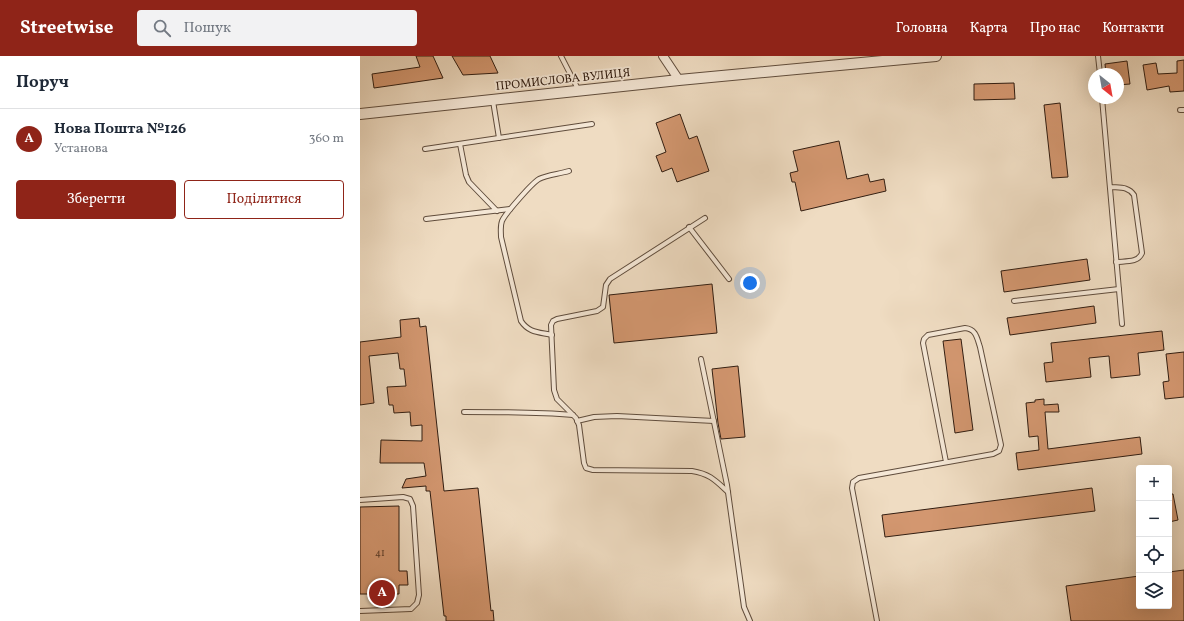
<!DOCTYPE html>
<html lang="uk">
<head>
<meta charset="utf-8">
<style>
	:root { --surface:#fff; --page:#f2f2f3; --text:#1f2937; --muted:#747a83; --line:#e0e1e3; --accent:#8f2418 }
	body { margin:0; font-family:Vollkorn,serif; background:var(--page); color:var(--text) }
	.controls { position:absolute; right:12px; bottom:12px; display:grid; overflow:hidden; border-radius:4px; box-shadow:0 4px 16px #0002 }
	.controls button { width:36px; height:36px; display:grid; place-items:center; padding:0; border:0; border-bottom:1px solid var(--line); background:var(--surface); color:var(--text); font:20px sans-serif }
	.compass { position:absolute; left:728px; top:12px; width:36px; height:36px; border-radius:50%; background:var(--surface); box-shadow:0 4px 16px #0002; rotate:149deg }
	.you { position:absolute; left:390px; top:227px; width:14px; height:14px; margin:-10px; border:3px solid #fff; border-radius:50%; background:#1a73e8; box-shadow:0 0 0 6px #1a73e833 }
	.badge { display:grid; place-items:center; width:26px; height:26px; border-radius:50%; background:var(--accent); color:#fff; font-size:13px; font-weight:700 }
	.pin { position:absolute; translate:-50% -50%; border:2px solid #fff; box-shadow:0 1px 4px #0006 }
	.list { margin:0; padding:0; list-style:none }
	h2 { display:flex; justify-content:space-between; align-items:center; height:52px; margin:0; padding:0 16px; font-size:17px }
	h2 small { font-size:13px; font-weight:400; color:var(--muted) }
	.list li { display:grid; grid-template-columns:26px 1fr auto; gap:12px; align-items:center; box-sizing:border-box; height:60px; padding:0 16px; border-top:1px solid var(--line) }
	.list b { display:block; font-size:15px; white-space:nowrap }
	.list p { margin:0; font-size:13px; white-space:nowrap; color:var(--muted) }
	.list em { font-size:13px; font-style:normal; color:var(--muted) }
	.actions { display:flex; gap:8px; padding:12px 16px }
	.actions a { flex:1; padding:9px 0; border:1px solid var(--accent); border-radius:4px; text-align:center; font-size:14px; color:var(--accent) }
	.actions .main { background:var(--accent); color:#fff }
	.icon { flex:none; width:22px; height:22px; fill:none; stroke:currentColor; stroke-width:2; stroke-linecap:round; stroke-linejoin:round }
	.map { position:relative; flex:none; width:824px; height:565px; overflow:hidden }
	header { display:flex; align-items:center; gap:24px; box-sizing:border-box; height:56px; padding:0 20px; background:var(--accent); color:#fff }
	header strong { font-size:19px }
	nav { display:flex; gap:22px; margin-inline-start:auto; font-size:14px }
	.search { width:280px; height:36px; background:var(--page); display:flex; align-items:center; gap:10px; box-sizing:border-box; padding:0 14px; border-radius:4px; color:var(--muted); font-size:15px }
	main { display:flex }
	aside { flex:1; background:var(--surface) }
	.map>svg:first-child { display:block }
	.building { fill:#d39770; stroke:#311d11 }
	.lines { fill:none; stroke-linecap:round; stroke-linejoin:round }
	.service-casing { stroke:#604d3d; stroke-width:6 }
	.minor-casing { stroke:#604d3d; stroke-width:10 }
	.tertiary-casing { stroke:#604d3d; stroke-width:12 }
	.service { stroke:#f5e8d7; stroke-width:4 }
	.minor { stroke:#f5e8d7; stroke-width:8 }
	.tertiary { stroke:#f5e8d7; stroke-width:10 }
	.labels { text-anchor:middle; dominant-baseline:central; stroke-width:3.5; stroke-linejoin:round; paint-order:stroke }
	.number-label { font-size:10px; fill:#5a3c29 }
	.street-label { font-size:12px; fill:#311d11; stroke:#f5e8d7 }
</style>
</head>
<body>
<header>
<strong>Streetwise</strong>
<div class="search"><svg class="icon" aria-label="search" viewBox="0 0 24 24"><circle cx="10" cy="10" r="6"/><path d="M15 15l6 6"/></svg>Пошук</div>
<nav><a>Головна</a><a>Карта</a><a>Про нас</a><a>Контакти</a></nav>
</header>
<main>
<aside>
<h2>Поруч<small></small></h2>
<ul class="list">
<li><span class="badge">A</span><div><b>Нова Пошта №126</b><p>Установа</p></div><em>360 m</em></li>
</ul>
<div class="actions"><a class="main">Зберегти</a><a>Поділитися</a></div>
</aside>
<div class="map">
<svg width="824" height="565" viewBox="0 0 824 565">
	<rect width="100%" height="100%" fill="#efdcc2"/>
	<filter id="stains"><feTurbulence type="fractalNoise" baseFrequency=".005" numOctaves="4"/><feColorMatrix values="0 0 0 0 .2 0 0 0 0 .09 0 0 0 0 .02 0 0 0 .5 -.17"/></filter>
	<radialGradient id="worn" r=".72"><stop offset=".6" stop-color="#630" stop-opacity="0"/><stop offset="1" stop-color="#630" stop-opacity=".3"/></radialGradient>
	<g class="building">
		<polygon points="56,0 73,0 83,22 14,32 12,18 60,11"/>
		<polygon points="92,0 130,0 138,17 103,19"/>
		<polygon points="824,4 824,35 810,36 809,30 787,34 783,9 796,7 798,18 817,17 817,5"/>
		<polygon points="767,5 770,28 758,29 758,18 746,18 745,8"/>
		<polygon points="654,27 655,43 614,44 614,28"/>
		<polygon points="700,47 708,121 692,122 684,49"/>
		<polygon points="320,58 329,83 337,80 349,115 317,126 312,112 302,116 296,100 306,96 296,67"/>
		<polygon points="479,85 487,123 508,118 510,126 524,123 526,135 441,155 435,126 432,126 430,117 438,115 433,95"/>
		<polygon points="727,203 730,224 644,236 641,215"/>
		<polygon points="352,228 357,277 254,287 249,239"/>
		<polygon points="734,250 736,267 650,279 647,262"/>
		<polygon points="59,262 60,271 66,270 84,435 118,432 131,555 133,554 134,565 86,565 86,560 84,560 70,435 66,435 66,430 42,432 46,423 66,420 64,407 20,407 21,384 62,385 62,369 51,370 50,356 34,357 33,349 29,349 27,331 46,330 44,313 40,313 38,297 9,300 14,347 0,349 0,286 41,281 40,264"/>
		<polygon points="802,275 804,294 778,297 780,319 751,322 749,300 729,302 731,321 686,326 684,307 693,306 691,287"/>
		<polygon points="601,283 613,374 595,377 583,285"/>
		<polygon points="824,296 824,341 805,343 803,326 809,325 806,298"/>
		<polygon points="378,310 385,381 361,383 358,367 352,313"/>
		<polygon points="684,343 684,349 698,348 699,356 685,356 688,393 780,381 782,398 658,414 656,397 679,394 678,380 669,381 666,347 675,346 675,344"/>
		<polygon points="732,432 735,455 525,481 522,459"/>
		<polygon points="809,438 813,438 818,464 809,466"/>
		<polygon points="39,450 39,515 47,515 48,529 39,529 39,538 0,538 0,451"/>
		<polygon points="824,514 824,565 711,565 706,530 779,520 779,550 809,550 809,516"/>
	</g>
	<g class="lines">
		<defs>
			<g id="service">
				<polyline points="201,0 219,35"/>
				<polyline points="738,0 740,18"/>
				<polyline points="742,42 762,268"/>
				<polyline points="133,45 139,82"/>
				<polyline points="820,54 824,54"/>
				<polyline points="100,88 106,119 109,126 137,155"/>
				<polyline points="65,93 232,68"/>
				<path d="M750,131C759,132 768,130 774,139L782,197C778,207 766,205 756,206"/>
				<path d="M345,162L250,223L246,229L243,251L237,255L197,263L193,265L191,269L194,334L197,343L216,362L219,369L224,407L226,412L233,414L332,415C350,418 355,424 368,436"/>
				<polyline points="66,163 150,153"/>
				<polyline points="329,171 369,223"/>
				<polyline points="654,245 759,233"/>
				<path d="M192,279C179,276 169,277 161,265L141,181C141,176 140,170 142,165C145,158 172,127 179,123C187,119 199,118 209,115"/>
				<polyline points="341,303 367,429 384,551 390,565"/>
				<path d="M104,356C141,356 176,356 213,359"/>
				<polyline points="217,365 234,361 257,360 354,365"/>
				<polyline points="0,444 43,441 50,443 53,450 59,539 57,547 51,553 0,555"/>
				<path d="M517,565L492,432L493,426L499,422L633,398L639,395L641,389L620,291C617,282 616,273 605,272L568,279L564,283L563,287L586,406"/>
			</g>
			<polyline id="minor" points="303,0 319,24"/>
			<polyline id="tertiary" points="0,58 319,24 576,0"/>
		</defs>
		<use href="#service" class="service-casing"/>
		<use href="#minor" class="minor-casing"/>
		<use href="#tertiary" class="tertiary-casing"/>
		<use href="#service" class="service"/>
		<use href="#minor" class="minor"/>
		<use href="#tertiary" class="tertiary"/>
	</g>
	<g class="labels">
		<g class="number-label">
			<text x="20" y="497">41</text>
		</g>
		<g class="street-label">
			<text transform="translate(203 24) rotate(-6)">ПРОМИСЛОВА ВУЛИЦЯ</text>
		</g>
	</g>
	<rect width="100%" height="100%" filter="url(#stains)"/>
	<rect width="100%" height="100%" fill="url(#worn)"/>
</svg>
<div class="controls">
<button>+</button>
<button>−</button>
<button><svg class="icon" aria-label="locate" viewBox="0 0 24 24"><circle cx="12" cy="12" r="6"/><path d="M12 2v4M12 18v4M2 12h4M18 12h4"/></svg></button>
<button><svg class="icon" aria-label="layers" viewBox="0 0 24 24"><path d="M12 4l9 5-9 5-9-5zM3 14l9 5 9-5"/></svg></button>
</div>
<svg class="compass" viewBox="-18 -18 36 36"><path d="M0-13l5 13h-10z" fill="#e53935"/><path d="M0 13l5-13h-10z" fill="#747a83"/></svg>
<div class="you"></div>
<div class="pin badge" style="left:22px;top:537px">A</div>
</div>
</main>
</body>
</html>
